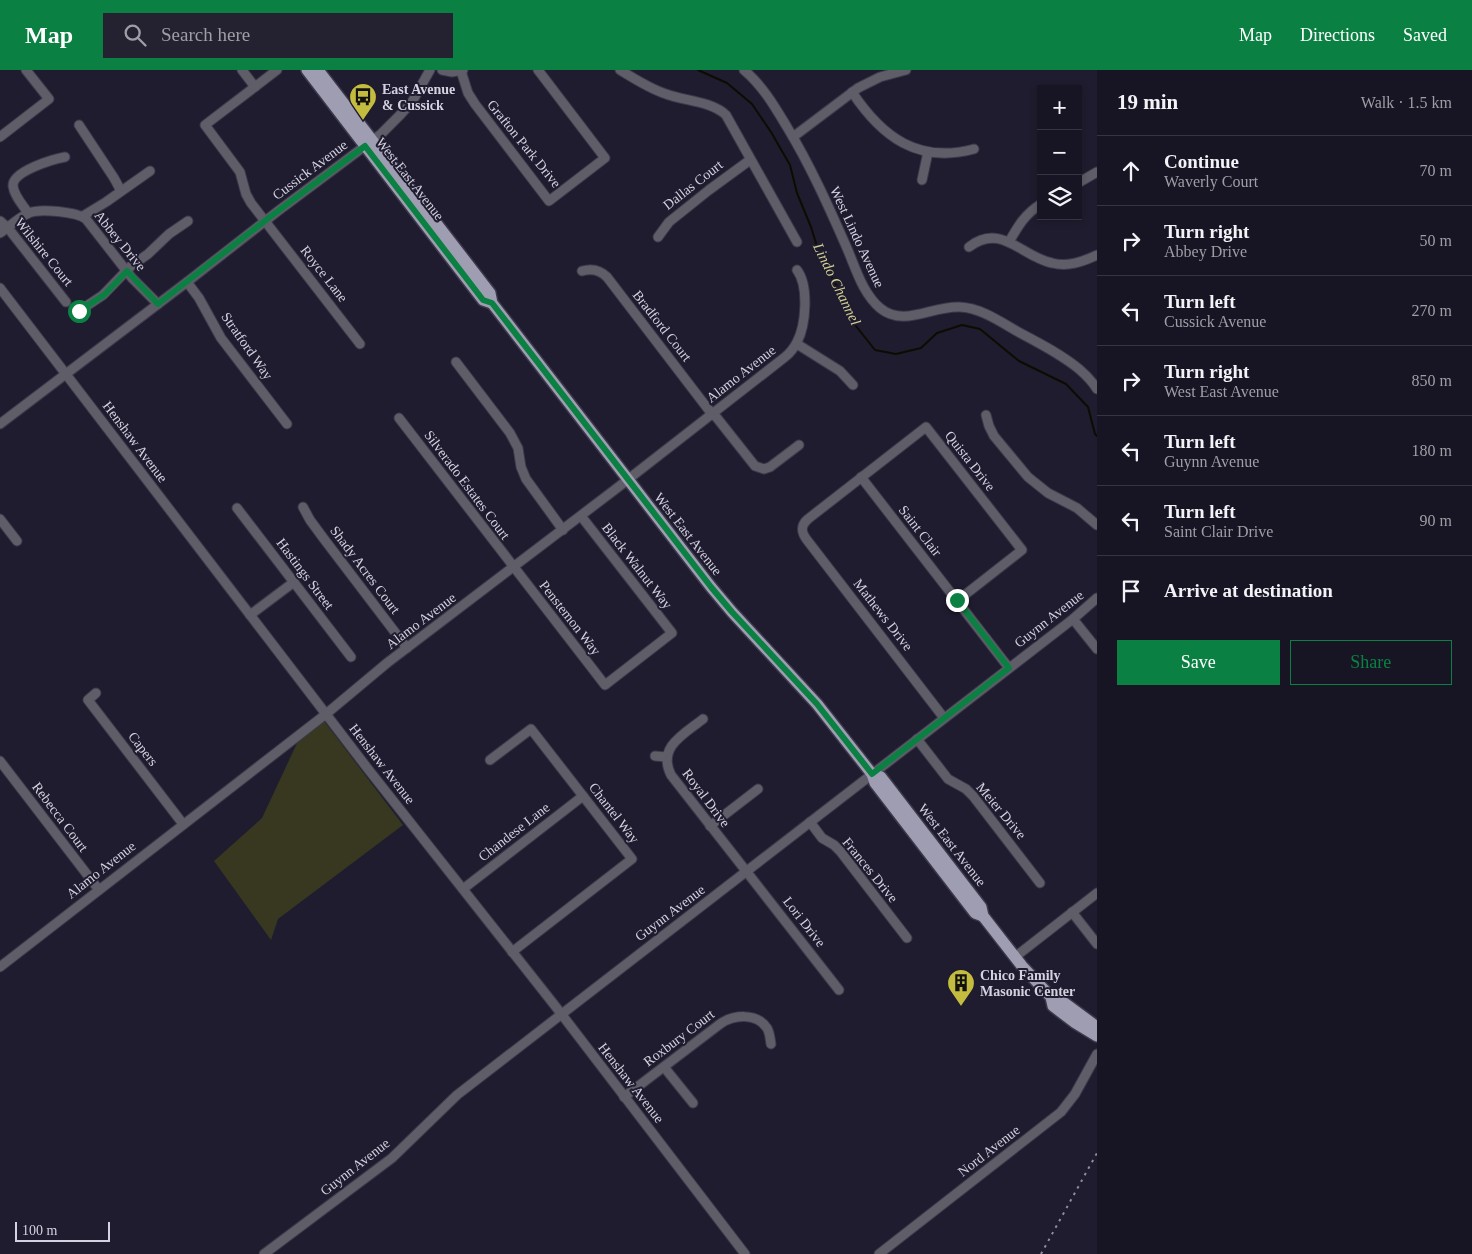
<!DOCTYPE html>
<html lang="en">
<head>
<meta charset="utf-8">
<style>
	:root { --surface:#171523; --page:#242230; --text:#f1f3f6; --muted:#9e9fa6; --line:#363441; --accent:#0b8043 }
	body { margin:0; font-family:Georgia,serif; background:var(--page); color:var(--text) }
	.controls { position:absolute; right:15px; top:15px; display:grid; overflow:hidden; border-radius:0px; box-shadow:0 2px 8px #0003 }
	.controls button { width:45px; height:45px; display:grid; place-items:center; padding:0; border:0; border-bottom:1px solid var(--line); background:var(--surface); color:var(--text); font:25px sans-serif }
	.scale { position:absolute; left:15px; bottom:12px; width:95px; box-sizing:border-box; padding-left:5px; border:2px solid #d4d2e0; border-top:0; font-size:14px; line-height:18px; white-space:nowrap; color:#d4d2e0; -webkit-text-stroke:4px #1f1c2f; paint-order:stroke }
	.stop { position:absolute; width:15px; height:15px; margin:-11px; border:4px solid #0b8043; border-radius:50%; background:#fff }
	.stop.end { background:#0b8043; border-color:#fff; box-shadow:0 1px 5px #0008 }
	.list { margin:0; padding:0; list-style:none }
	h2 { display:flex; justify-content:space-between; align-items:center; height:65px; margin:0; padding:0 20px; font-size:21px }
	h2 small { font-size:16px; font-weight:400; color:var(--muted) }
	.list li { display:grid; grid-template-columns:32px 1fr auto; gap:15px; align-items:center; box-sizing:border-box; height:70px; padding:0 20px; border-top:1px solid var(--line) }
	.list b { display:block; font-size:19px; white-space:nowrap }
	.list p { margin:0; font-size:16px; white-space:nowrap; color:var(--muted) }
	.list em { font-size:16px; font-style:normal; color:var(--muted) }
	.actions { display:flex; gap:10px; padding:15px 20px }
	.actions a { flex:1; padding:11px 0; border:1px solid var(--accent); border-radius:0px; text-align:center; font-size:18px; color:var(--accent) }
	.actions .main { background:var(--accent); color:#fff }
	.icon { flex:none; width:28px; height:28px; fill:none; stroke:currentColor; stroke-width:2; stroke-linecap:round; stroke-linejoin:round }
	.map { position:relative; flex:none; width:1097px; height:1184px; overflow:hidden }
	header { display:flex; align-items:center; gap:30px; box-sizing:border-box; height:70px; padding:0 25px; background:var(--accent); color:#fff }
	header strong { font-size:24px }
	nav { display:flex; gap:28px; margin-inline-start:auto; font-size:18px }
	.search { width:350px; height:45px; background:var(--page); display:flex; align-items:center; gap:12px; box-sizing:border-box; padding:0 18px; border-radius:0px; color:var(--muted); font-size:19px }
	main { display:flex }
	aside { flex:1; background:var(--surface) }
	.map>svg:first-child { display:block }
	.green { fill:#383720 }
	.lines { fill:none; stroke-linecap:round; stroke-linejoin:round }
	.stream { stroke:#0e0b00; stroke-width:2 }
	.minor-casing { stroke:#3c394b; stroke-width:11 }
	.major-casing { stroke:#3c394b; stroke-width:14 }
	.minor { stroke:#5f5e68; stroke-width:9 }
	.major { stroke:#9f9db2; stroke-width:11 }
	.rail { stroke:#908d9d; stroke-width:2; stroke-dasharray:2.5 5; stroke-linecap:butt }
	.route { stroke:#0b8043; stroke-width:6 }
	.labels { text-anchor:middle; dominant-baseline:central; stroke-width:4; stroke-linejoin:round; paint-order:stroke }
	.poi-label { font-size:14px; font-weight:bold; fill:#d4d2e0; stroke:#1f1c2f; text-anchor:start }
	.street-label { font-size:14px; fill:#d4d2e0; stroke:#1f1c2f }
	.water-label { font-size:15px; font-style:italic; fill:#d1cf93; stroke:#1f1c2f }
</style>
</head>
<body>
<header>
<strong>Map</strong>
<div class="search"><svg class="icon" aria-label="search" viewBox="0 0 24 24"><circle cx="10" cy="10" r="6"/><path d="M15 15l6 6"/></svg>Search here</div>
<nav><a>Map</a><a>Directions</a><a>Saved</a></nav>
</header>
<main>
<div class="map">
<svg width="1097" height="1184" viewBox="0 0 1097 1184">
	<rect width="100%" height="100%" fill="#1f1c2f"/>
	<polygon class="green" points="324,651 403,755 278,849 271,870 214,791 262,748 298,671"/>
	<g class="lines">
		<polyline class="stream" points="698,0 727,13 752,34 771,62 790,95 797,123 811,157 820,186 844,229 856,256 875,280 896,284 921,278 937,263 962,255 980,259 1019,291 1066,314 1088,337 1095,364 1097,366"/>
		<defs>
			<g id="minor">
				<polyline points="242,0 255,17"/>
				<polyline points="277,0 205,55 240,102 246,124 251,133 360,274"/>
				<polyline points="442,0 452,2 463,0"/>
				<path d="M620,0C635,9 650,19 666,24C684,31 711,31 726,45L797,172"/>
				<path d="M744,0C763,16 775,37 787,57C810,95 828,135 846,176C855,196 862,223 880,238C904,258 933,235 960,237C982,238 1002,253 1022,264C1041,274 1062,285 1079,299C1086,305 1092,311 1097,319"/>
				<polyline points="461,1 468,23 475,34 549,131 605,88 538,0"/>
				<path d="M852,22C882,67 918,94 974,79"/>
				<polyline points="79,55 114,108 121,121"/>
				<polyline points="0,67 49,29 26,0"/>
				<polyline points="793,67 858,18 880,7 906,0"/>
				<polyline points="922,110 928,82"/>
				<polyline points="1078,113 1097,102"/>
				<path d="M28,143C23,135 14,126 13,116C12,101 54,89 65,87"/>
				<polyline points="83,146 106,132 150,101"/>
				<polyline points="0,151 8,158 66,232"/>
				<path d="M0,163C9,157 19,147 29,143C40,138 77,142 86,149L132,208L158,234"/>
				<polyline points="658,167 669,152 709,120 750,90"/>
				<path d="M1009,172C1018,156 1025,144 1041,134"/>
				<path d="M969,177C1001,152 1022,187 1052,193C1068,197 1082,192 1097,185"/>
				<path d="M582,201C592,198 600,200 607,207L708,339L717,348L755,396L764,399L770,397L799,375"/>
				<polyline points="187,212 199,228 221,268 287,354"/>
				<polyline points="0,218 368,699 556,937 745,1184"/>
				<polyline points="79,241 103,225 131,196 148,184 169,164 188,151"/>
				<polyline points="797,274 840,301 853,315"/>
				<polyline points="456,292 510,363 518,378 521,397 526,409 563,460"/>
				<polyline points="986,345 989,356 994,366 1028,407 1048,423 1077,438 1097,455"/>
				<polyline points="399,348 605,615 672,563 581,446"/>
				<polyline points="0,354 187,212 278,141 381,64 401,44 412,32 430,0"/>
				<polyline points="861,407 1009,598"/>
				<polyline points="303,437 310,450 324,469 407,578"/>
				<polyline points="237,438 351,587"/>
				<polyline points="0,449 17,471"/>
				<polyline points="250,545 294,512"/>
				<polyline points="1073,549 1097,579"/>
				<polyline points="96,623 88,630 183,754"/>
				<path d="M944,648L807,470C801,462 800,456 808,449L926,357L1022,480L957,531"/>
				<path d="M703,649C684,664 657,677 671,705L839,920"/>
				<polyline points="917,669 948,709 966,719 973,726 1040,813"/>
				<polyline points="655,686 667,687"/>
				<polyline points="490,690 531,659 632,789 512,882"/>
				<polyline points="0,691 99,820"/>
				<polyline points="810,752 822,768 834,775 840,781 907,868"/>
				<polyline points="710,756 758,719"/>
				<polyline points="463,819 583,726"/>
				<polyline points="1072,842 1097,874"/>
				<polyline points="1015,887 1097,823"/>
				<path d="M0,897L326,644L387,593L617,418L785,287C790,283 794,278 797,272C806,255 809,216 797,200"/>
				<polyline points="664,997 693,1033"/>
				<path d="M624,1027L720,954C733,945 756,942 767,958C770,963 770,969 771,974"/>
				<polyline points="264,1184 392,1088 457,1025 1073,549 1097,528"/>
				<polyline points="879,1184 1061,1042 1075,1024 1097,984"/>
			</g>
			<g id="major">
				<polyline points="307,0 483,230 492,233"/>
				<polyline points="318,0 490,223 492,233 711,517 732,542 817,634 872,704 875,713 975,843 983,846"/>
				<polyline points="872,704 881,707 981,837 983,846 1022,896 1051,927 1053,936 1074,952 1097,966"/>
				<polyline points="1051,927 1059,929 1097,957"/>
			</g>
		</defs>
		<use href="#minor" class="minor-casing"/>
		<use href="#major" class="major-casing"/>
		<use href="#minor" class="minor"/>
		<use href="#major" class="major"/>
		<polyline class="rail" points="1041,1184 1097,1083"/>
	</g>
	<g class="lines">
		<polyline class="route" points="79,241 104,225 127,201 158,234 266,150 365,76 483,230 492,233 711,517 732,542 817,634 872,704 1009,598 957,530"/>
	</g>
	<defs>
		<symbol id="bus-pin" viewBox="-11 -11 22 30"><path d="M0 17L-7.5 6A9.5 9.5 0 1 1 7.5 6Z" fill="#c4bc3e" stroke="#1f1c2f"/><path d="M-5-6H5V4H4V6H2V4H-2V6H-4V4H-5ZM-3.5-4V0h7V-4ZM-3.5 1.2v1.5H-2V1.2ZM2 1.2v1.5H3.5V1.2Z" fill="#111"/></symbol>
		<symbol id="building-pin" viewBox="-11 -11 22 30"><path d="M0 17L-7.5 6A9.5 9.5 0 1 1 7.5 6Z" fill="#c4bc3e" stroke="#1f1c2f"/><path d="M-4-6H4V6H1V3H-1V6H-4ZM-2.5-4.3h1.7v1.8h-1.7ZM.8-4.3h1.7v1.8H.8ZM-2.5-1h1.7V.8h-1.7ZM.8-1h1.7V.8H.8Z" fill="#111"/></symbol>
	</defs>
	<g fill-rule="evenodd">
		<use href="#bus-pin" x="347" y="11" width="32" height="43"/>
		<use href="#building-pin" x="945" y="897" width="32" height="43"/>
	</g>
	<g class="labels">
		<g class="poi-label">
			<text x="382" y="19">East Avenue<tspan x="382" dy="16">&amp; Cussick</tspan></text>
			<text x="980" y="905">Chico Family<tspan x="980" dy="16">Masonic Center</tspan></text>
		</g>
		<g class="street-label">
			<text transform="translate(524 74) rotate(51)">Grafton Park Drive</text>
			<text transform="translate(310 100) rotate(-37)">Cussick Avenue</text>
			<text transform="translate(410 109) rotate(52)">West East Avenue</text>
			<text transform="translate(693 115) rotate(-38)">Dallas Court</text>
			<text transform="translate(857 167) rotate(65)">West Lindo Avenue</text>
			<text transform="translate(120 171) rotate(51)">Abbey Drive</text>
			<text transform="translate(44 182) rotate(51)">Wilshire Court</text>
			<text transform="translate(324 204) rotate(52)">Royce Lane</text>
			<text transform="translate(662 256) rotate(52)">Bradford Court</text>
			<text transform="translate(247 276) rotate(55)">Stratford Way</text>
			<text transform="translate(741 304) rotate(-38)">Alamo Avenue</text>
			<text transform="translate(135 372) rotate(53)">Henshaw Avenue</text>
			<text transform="translate(970 391) rotate(52)">Quista Drive</text>
			<text transform="translate(467 415) rotate(53)">Silverado Estates Court</text>
			<text transform="translate(920 461) rotate(52)">Saint Clair</text>
			<text transform="translate(688 464) rotate(52)">West East Avenue</text>
			<text transform="translate(637 496) rotate(52)">Black Walnut Way</text>
			<text transform="translate(365 500) rotate(53)">Shady Acres Court</text>
			<text transform="translate(305 504) rotate(53)">Hastings Street</text>
			<text transform="translate(883 545) rotate(52)">Mathews Drive</text>
			<text transform="translate(570 548) rotate(52)">Penstemon Way</text>
			<text transform="translate(1049 549) rotate(-38)">Guynn Avenue</text>
			<text transform="translate(421 551) rotate(-37)">Alamo Avenue</text>
			<text transform="translate(143 679) rotate(52)">Capers</text>
			<text transform="translate(382 694) rotate(52)">Henshaw Avenue</text>
			<text transform="translate(706 728) rotate(53)">Royal Drive</text>
			<text transform="translate(1001 741) rotate(50)">Meier Drive</text>
			<text transform="translate(614 743) rotate(52)">Chantel Way</text>
			<text transform="translate(60 747) rotate(53)">Rebecca Court</text>
			<text transform="translate(514 762) rotate(-38)">Chandese Lane</text>
			<text transform="translate(952 775) rotate(52)">West East Avenue</text>
			<text transform="translate(101 800) rotate(-38)">Alamo Avenue</text>
			<text transform="translate(870 800) rotate(51)">Frances Drive</text>
			<text transform="translate(670 843) rotate(-37)">Guynn Avenue</text>
			<text transform="translate(804 852) rotate(52)">Lori Drive</text>
			<text transform="translate(679 968) rotate(-37)">Roxbury Court</text>
			<text transform="translate(631 1013) rotate(52)">Henshaw Avenue</text>
			<text transform="translate(989 1081) rotate(-38)">Nord Avenue</text>
			<text transform="translate(355 1097) rotate(-38)">Guynn Avenue</text>
		</g>
		<g class="water-label">
			<text transform="translate(837 214) rotate(64)">Lindo Channel</text>
		</g>
	</g>
</svg>
<div class="controls">
<button>+</button>
<button>−</button>
<button><svg class="icon" aria-label="layers" viewBox="0 0 24 24"><path d="M12 4l9 5-9 5-9-5zM3 14l9 5 9-5"/></svg></button>
</div>
<div class="scale">100 m</div>
<div class="stop" style="left:79px;top:241px"></div>
<div class="stop end" style="left:957px;top:530px"></div>
</div>
<aside>
<h2>19 min<small>Walk · 1.5 km</small></h2>
<ul class="list">
<li><svg class="icon" aria-label="ahead" viewBox="0 0 24 24"><path d="M12 20V5M6 11l6-6 6 6"/></svg><div><b>Continue</b><p>Waverly Court</p></div><em>70 m</em></li>
<li><svg class="icon" aria-label="right" viewBox="0 0 24 24"><path d="M7 20v-9h11M14 6l5 5-5 5"/></svg><div><b>Turn right</b><p>Abbey Drive</p></div><em>50 m</em></li>
<li><svg class="icon" aria-label="left" viewBox="0 0 24 24"><path d="M17 20v-9H6M10 6l-5 5 5 5"/></svg><div><b>Turn left</b><p>Cussick Avenue</p></div><em>270 m</em></li>
<li><svg class="icon" aria-label="right" viewBox="0 0 24 24"><path d="M7 20v-9h11M14 6l5 5-5 5"/></svg><div><b>Turn right</b><p>West East Avenue</p></div><em>850 m</em></li>
<li><svg class="icon" aria-label="left" viewBox="0 0 24 24"><path d="M17 20v-9H6M10 6l-5 5 5 5"/></svg><div><b>Turn left</b><p>Guynn Avenue</p></div><em>180 m</em></li>
<li><svg class="icon" aria-label="left" viewBox="0 0 24 24"><path d="M17 20v-9H6M10 6l-5 5 5 5"/></svg><div><b>Turn left</b><p>Saint Clair Drive</p></div><em>90 m</em></li>
<li><svg class="icon" aria-label="arrive" viewBox="0 0 24 24"><path d="M6 21V4h12l-3 4 3 4H6"/></svg><div><b>Arrive at destination</b></div></li>
</ul>
<div class="actions"><a class="main">Save</a><a>Share</a></div>
</aside>
</main>
</body>
</html>
